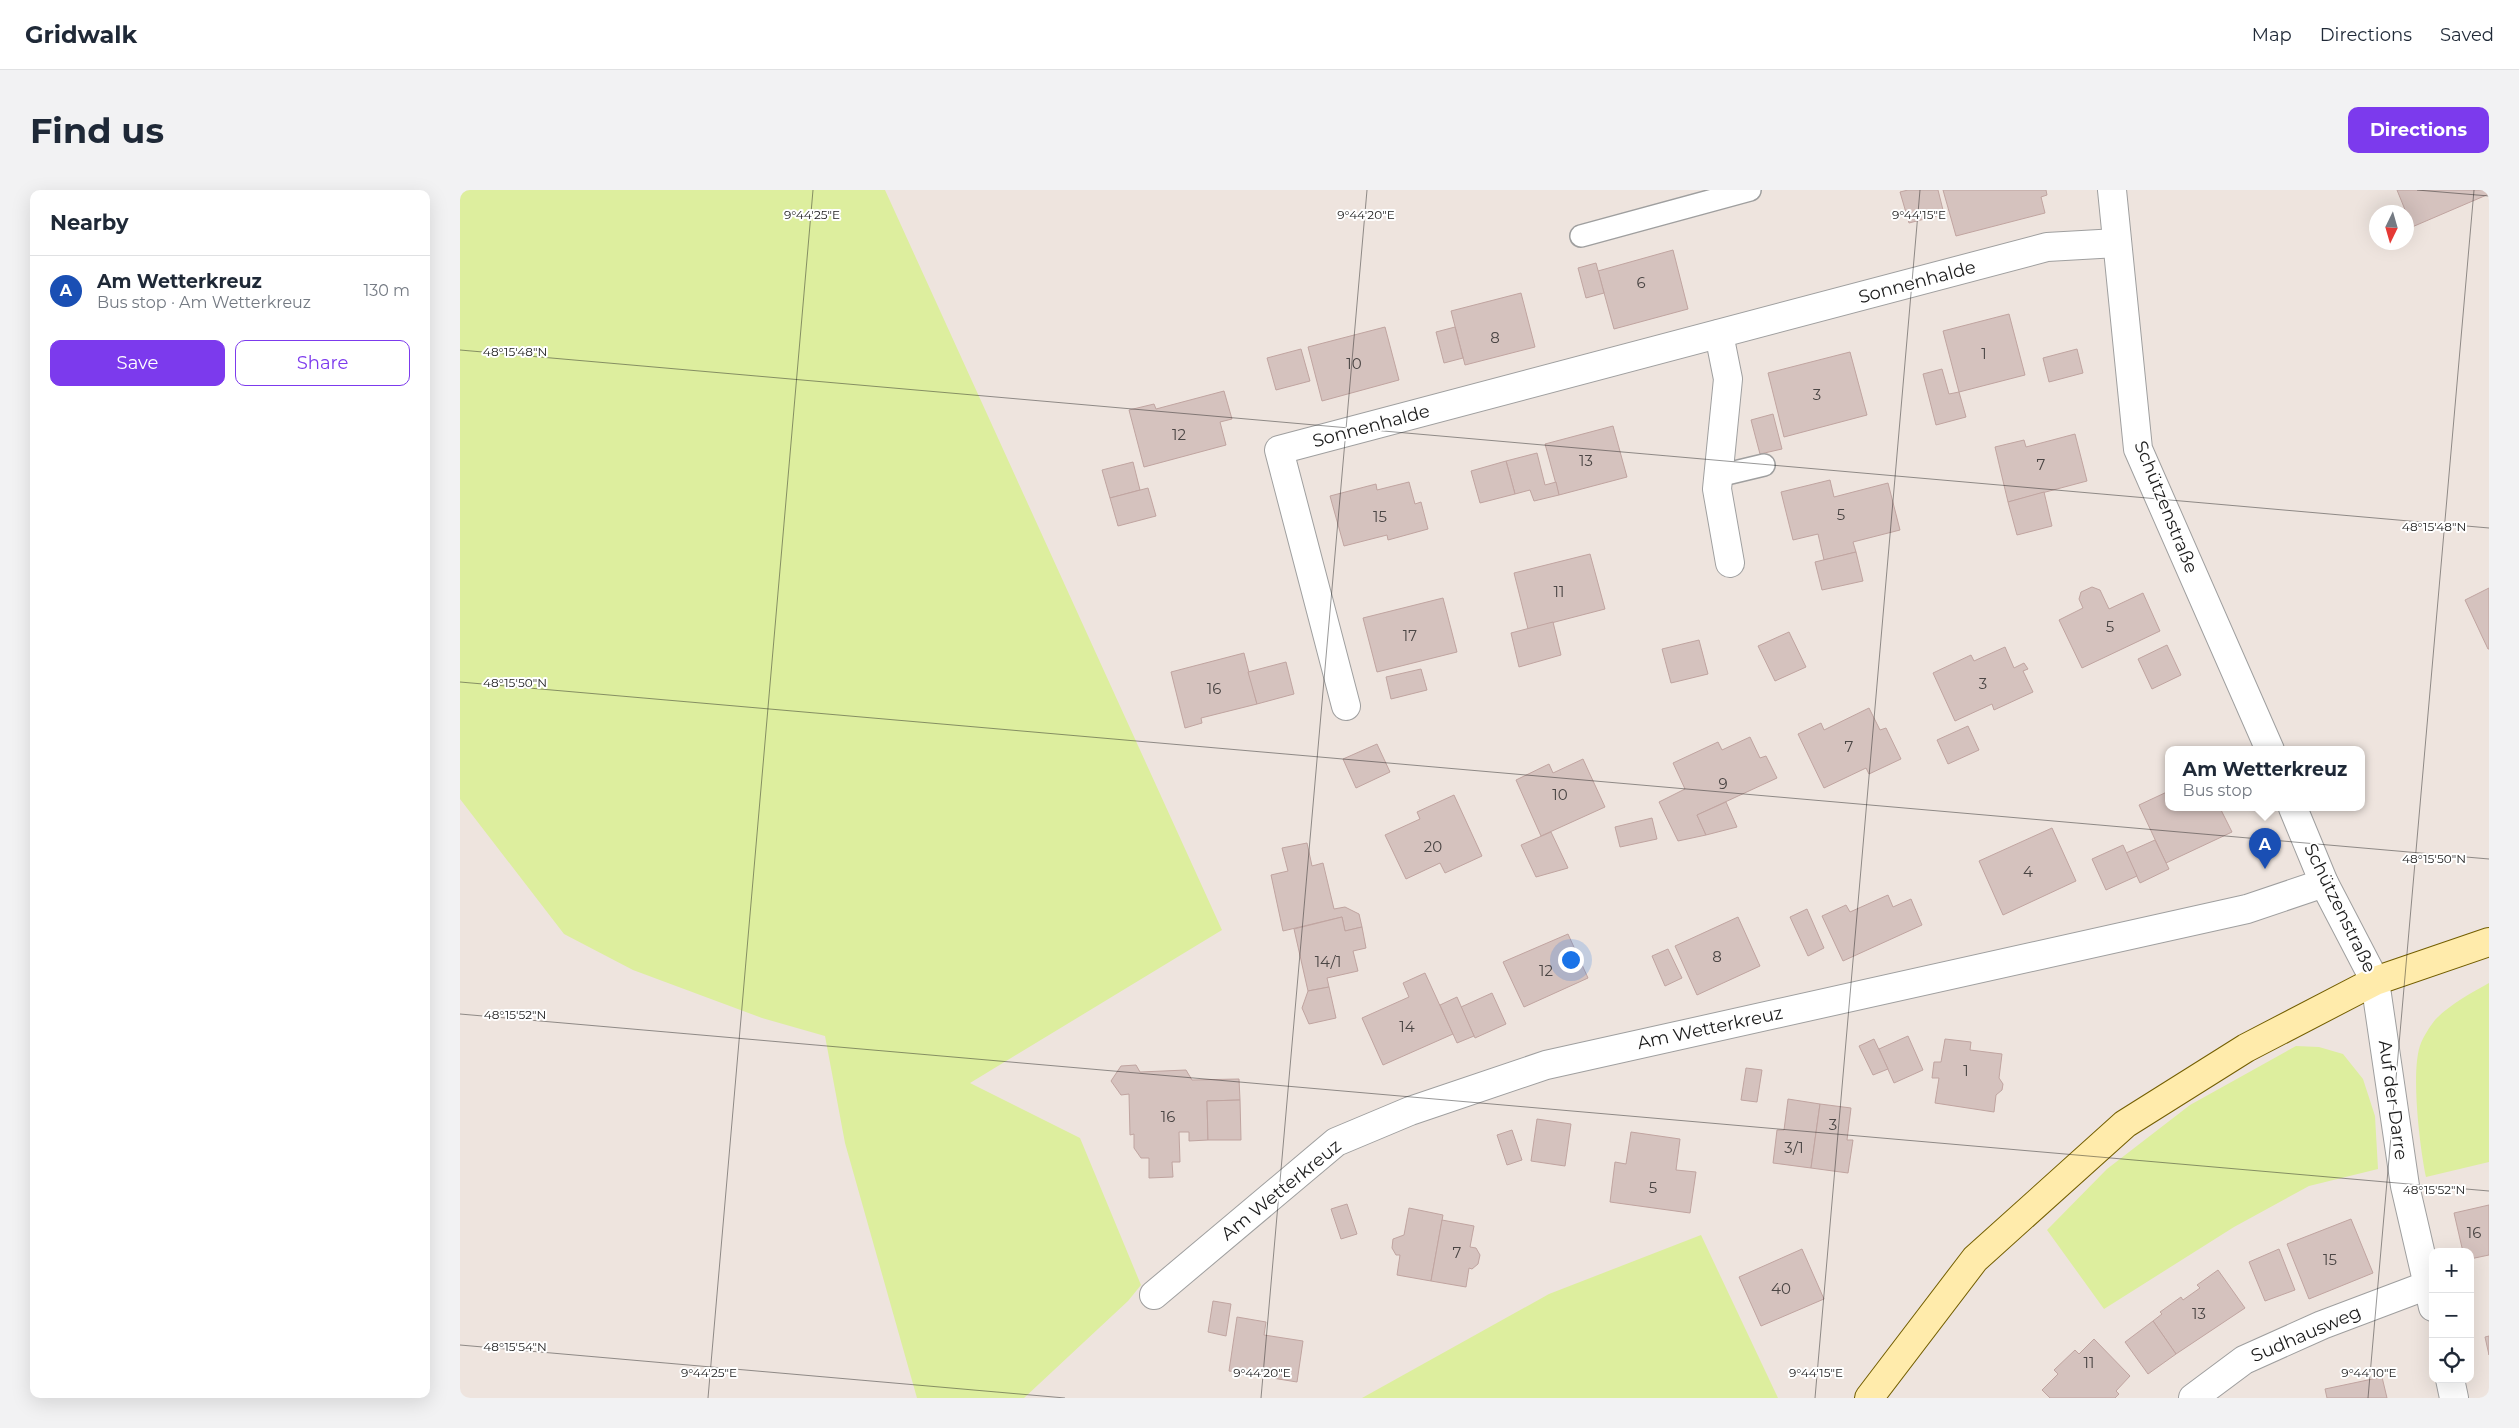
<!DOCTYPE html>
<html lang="en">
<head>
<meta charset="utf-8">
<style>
	:root { --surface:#fff; --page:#f2f2f3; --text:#1f2937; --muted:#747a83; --line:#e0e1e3; --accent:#7c3aed }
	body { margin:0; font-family:Montserrat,sans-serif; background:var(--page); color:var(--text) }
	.controls { position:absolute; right:15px; bottom:15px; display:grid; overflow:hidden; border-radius:10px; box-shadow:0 5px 20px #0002 }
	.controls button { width:45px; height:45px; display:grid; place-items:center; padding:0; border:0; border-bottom:1px solid var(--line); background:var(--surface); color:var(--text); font:25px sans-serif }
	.compass { position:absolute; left:1909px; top:15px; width:45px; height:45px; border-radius:50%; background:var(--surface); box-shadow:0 5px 20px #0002; rotate:185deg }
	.you { position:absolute; left:1110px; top:769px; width:18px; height:18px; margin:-12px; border:4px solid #fff; border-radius:50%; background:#1a73e8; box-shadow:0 0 0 8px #1a73e833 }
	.badge { display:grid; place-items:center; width:32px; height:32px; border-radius:50%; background:var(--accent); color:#fff; font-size:16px; font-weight:700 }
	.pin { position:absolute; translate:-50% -41px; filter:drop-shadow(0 1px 2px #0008) }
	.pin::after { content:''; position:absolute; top:26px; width:18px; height:15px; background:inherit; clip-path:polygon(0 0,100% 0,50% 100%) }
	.popup { position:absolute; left:1705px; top:556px; width:200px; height:65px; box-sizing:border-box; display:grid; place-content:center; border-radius:10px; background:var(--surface); filter:drop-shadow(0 1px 4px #0005); font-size:16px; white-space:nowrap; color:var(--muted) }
	.popup b { font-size:19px; color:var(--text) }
	.popup::after { content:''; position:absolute; left:50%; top:100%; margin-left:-10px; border:10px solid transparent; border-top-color:var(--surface) }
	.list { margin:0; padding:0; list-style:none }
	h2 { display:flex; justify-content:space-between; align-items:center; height:65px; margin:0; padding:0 20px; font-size:21px }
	h2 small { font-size:16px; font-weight:400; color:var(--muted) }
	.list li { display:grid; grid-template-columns:32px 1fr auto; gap:15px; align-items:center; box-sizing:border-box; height:70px; padding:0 20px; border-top:1px solid var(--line) }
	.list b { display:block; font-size:19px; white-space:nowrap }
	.list p { margin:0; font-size:16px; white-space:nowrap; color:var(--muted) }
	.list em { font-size:16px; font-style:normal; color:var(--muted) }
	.actions { display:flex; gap:10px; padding:15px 20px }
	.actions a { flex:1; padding:11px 0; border:1px solid var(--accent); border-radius:10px; text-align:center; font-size:18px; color:var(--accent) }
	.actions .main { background:var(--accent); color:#fff }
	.icon { flex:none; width:28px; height:28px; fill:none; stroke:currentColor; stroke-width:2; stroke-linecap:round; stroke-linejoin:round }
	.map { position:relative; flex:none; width:2029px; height:1208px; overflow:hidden; border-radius:10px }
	header { display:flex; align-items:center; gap:30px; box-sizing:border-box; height:70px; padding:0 25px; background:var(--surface); border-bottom:1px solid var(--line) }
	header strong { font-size:24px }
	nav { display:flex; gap:28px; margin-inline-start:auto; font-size:18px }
	.intro { display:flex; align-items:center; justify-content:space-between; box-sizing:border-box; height:120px; padding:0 30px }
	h1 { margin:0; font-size:35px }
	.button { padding:12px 22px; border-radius:10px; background:var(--accent); color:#fff; font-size:18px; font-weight:700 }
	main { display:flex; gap:30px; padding:0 30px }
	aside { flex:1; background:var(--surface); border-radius:10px; box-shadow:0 5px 20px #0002 }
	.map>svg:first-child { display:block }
	.grass { fill:#ddee9e }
	.building { fill:#d5c2be; stroke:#c0a4a0 }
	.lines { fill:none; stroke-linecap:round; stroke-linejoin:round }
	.lane-casing { stroke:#9f9f9f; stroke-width:24 }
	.street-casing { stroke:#9f9f9f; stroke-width:30 }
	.secondary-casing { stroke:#735e00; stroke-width:30 }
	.lane { stroke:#fff; stroke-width:21 }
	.street { stroke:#fff; stroke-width:28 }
	.secondary { stroke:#ffebab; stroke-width:28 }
	.ticks { fill:none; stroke:#1b1b1b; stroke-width:1; stroke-opacity:0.45 }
	.labels { text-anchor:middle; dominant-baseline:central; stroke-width:4; stroke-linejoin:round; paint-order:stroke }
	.number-label { font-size:15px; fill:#4a4544 }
	.street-label { font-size:18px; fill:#1b1b1b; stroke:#fff }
	.ticks-label { font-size:12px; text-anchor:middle; fill:#1b1b1b; stroke:#fff; stroke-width:4; stroke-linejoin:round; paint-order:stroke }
</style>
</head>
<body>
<header>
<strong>Gridwalk</strong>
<nav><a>Map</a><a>Directions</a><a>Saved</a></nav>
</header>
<div class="intro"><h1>Find us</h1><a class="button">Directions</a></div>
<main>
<aside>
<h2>Nearby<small></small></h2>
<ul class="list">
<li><span class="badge" style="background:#1a4fb4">A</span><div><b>Am Wetterkreuz</b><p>Bus stop · Am Wetterkreuz</p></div><em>130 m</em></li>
</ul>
<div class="actions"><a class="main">Save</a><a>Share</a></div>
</aside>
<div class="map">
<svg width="2029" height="1208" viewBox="0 0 2029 1208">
	<rect width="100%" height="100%" fill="#eee4de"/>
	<g class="grass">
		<polygon points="0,0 425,0 762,740 510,893 620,948 681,1095 668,1111 564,1208 457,1208 385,953 365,846 302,828 173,780 104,744 0,609"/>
		<path d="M2029,793V972L1966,987C1960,959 1950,879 1961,853C1964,846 1970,836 1975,830C1989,815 2011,803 2029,793Z"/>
		<polygon points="1836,856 1859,857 1883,864 1903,889 1915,926 1918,979 1849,996 1774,1037 1644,1119 1587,1040 1647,979 1730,915"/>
		<polygon points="1241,1045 1318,1208 902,1208 1089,1104"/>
	</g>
	<g class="building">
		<polygon points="1448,0 1478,0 1484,24 1449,33 1440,2"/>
		<polygon points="1483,0 1586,0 1587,5 1581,7 1585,23 1496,46"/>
		<polygon points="1937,0 2029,0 2029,4 1952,37"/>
		<polygon points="1213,60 1228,119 1154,139 1138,81"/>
		<polygon points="1136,73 1144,103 1126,108 1118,78"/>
		<polygon points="1061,103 1075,157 1005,175 991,121"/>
		<polygon points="1549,124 1565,185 1499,202 1483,141"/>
		<polygon points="925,137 939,190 862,211 848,157"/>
		<polygon points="995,137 1003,168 984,173 976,142"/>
		<polygon points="841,159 850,191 816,200 807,168"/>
		<polygon points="1617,159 1623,183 1589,192 1583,168"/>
		<polygon points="1390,162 1407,225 1324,247 1308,183"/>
		<polygon points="1482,179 1489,204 1499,202 1506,227 1476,235 1463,184"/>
		<polygon points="764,201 772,229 760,232 766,255 684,277 669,220 694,214 696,219"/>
		<polygon points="1313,224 1322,259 1300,264 1291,230"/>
		<polygon points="1153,236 1167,287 1099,305 1085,254"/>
		<polygon points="1615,244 1627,291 1548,312 1535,257 1564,250 1566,257"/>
		<polygon points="1077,263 1085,295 1096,292 1099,305 1074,311 1070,300 1055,304 1046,271"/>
		<polygon points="1046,271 1055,304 1020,313 1011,281"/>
		<polygon points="673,272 680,300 650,308 642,280"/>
		<polygon points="1370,290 1374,307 1428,293 1440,340 1393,352 1396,362 1364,370 1358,344 1333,350 1321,302"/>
		<polygon points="949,292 955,314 961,312 968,339 928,350 927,345 884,356 870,306 916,294 917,300"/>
		<polygon points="688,298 696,326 658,336 650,308"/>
		<polygon points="1584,302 1592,336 1557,345 1548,312"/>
		<polygon points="1396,362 1403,391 1362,400 1355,372"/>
		<polygon points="1130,364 1145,419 1068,439 1054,383"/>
		<polygon points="1632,397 1640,400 1649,419 1683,403 1700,441 1622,478 1599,430 1623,418 1619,409 1621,402"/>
		<polygon points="2029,398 2029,459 2028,459 2005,410"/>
		<polygon points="983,408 997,462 917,482 903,428"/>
		<polygon points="1093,432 1101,465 1059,477 1051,443"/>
		<polygon points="1329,442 1346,477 1315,491 1298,456"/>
		<polygon points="1239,450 1248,484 1211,493 1202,459"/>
		<polygon points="1707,455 1721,485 1692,499 1678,469"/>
		<polygon points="1545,457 1554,478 1564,473 1568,479 1563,481 1573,502 1534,520 1532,514 1495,531 1473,483 1511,465 1514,471"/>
		<polygon points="784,463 797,514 741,528 742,533 725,538 711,482"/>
		<polygon points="826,472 834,504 797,514 788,482"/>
		<polygon points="961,479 967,500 931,509 926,487"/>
		<polygon points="1409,518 1420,540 1426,538 1441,569 1409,584 1406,578 1364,598 1338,544 1361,533 1364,540"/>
		<polygon points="1508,536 1519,560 1488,574 1477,550"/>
		<polygon points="1290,547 1300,568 1306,566 1317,588 1237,625 1246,645 1218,651 1199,612 1225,599 1213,573 1258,552 1262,560"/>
		<polygon points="917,554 930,582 896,598 883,569"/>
		<polygon points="1123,569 1145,617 1081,646 1056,590 1089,574 1093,583"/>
		<polygon points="1709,601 1709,618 1760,618 1772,642 1706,673 1679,615"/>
		<polygon points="994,605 1022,666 985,683 980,673 946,689 925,645 960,629 957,622"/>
		<polygon points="1266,612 1277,637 1246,645 1237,625"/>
		<polygon points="1192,628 1197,649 1160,657 1155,637"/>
		<polygon points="1592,638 1616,691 1543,725 1519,671"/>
		<polygon points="1091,642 1108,678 1076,687 1061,655"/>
		<polygon points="1695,650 1709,679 1680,693 1666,663"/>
		<polygon points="847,653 852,676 863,673 874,719 885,717 899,724 902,737 885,741 882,727 823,741 811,685 828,681 822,658"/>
		<polygon points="1663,655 1677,686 1646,700 1632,669"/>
		<polygon points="1428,705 1433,717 1451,709 1462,735 1383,771 1362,726 1386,715 1390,722"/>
		<polygon points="1347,719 1364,758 1348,766 1330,727"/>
		<polygon points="882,727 885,741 902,737 906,758 893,761 898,781 867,788 869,797 848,801 834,739"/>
		<polygon points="1278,727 1300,776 1237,805 1215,756"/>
		<polygon points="1108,744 1128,788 1064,817 1043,772"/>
		<polygon points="1208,759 1222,788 1205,796 1192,766"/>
		<polygon points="965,783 993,844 923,875 902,828 949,807 943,793"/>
		<polygon points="869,797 876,828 849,834 842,818 848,801"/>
		<polygon points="1032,803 1046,834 1015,848 1001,817"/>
		<polygon points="997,807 1014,846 997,853 980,815"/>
		<polygon points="1448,846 1463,880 1434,893 1419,859"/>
		<polygon points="1414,849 1428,879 1413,885 1399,856"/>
		<polygon points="1485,849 1511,852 1510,860 1542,864 1539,888 1543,894 1542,900 1536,905 1534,922 1475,913 1479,888 1472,888 1474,872 1481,872"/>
		<polygon points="676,875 680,882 726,880 732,890 779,889 780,910 747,911 748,950 729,951 729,942 719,942 720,972 712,972 713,987 689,988 689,968 681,968 674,958 674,944 670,945 669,904 661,905 651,891 661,876"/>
		<polygon points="1286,878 1302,880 1297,912 1281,910"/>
		<polygon points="1328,909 1360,914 1351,978 1313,973 1317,940 1324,940"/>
		<polygon points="780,910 781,950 748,950 747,911"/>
		<polygon points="1360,914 1391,918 1387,950 1393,950 1388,983 1351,978"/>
		<polygon points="1077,929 1111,934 1105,976 1071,971"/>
		<polygon points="1052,940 1062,970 1047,975 1037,945"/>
		<polygon points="1171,942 1220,949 1216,980 1236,982 1230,1023 1150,1012 1155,972 1166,974"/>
		<polygon points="887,1014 897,1044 881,1049 871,1019"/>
		<polygon points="2029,1015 2029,1065 2010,1069 2010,1062 2003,1062 1994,1023"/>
		<polygon points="949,1018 983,1025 971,1091 937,1085 940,1065 936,1065 932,1058 933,1049 944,1045"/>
		<polygon points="1891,1029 1913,1083 1849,1109 1827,1054"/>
		<polygon points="982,1030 1014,1036 1010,1057 1016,1058 1020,1065 1018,1074 1012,1079 1009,1078 1006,1097 971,1091"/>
		<polygon points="1342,1059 1364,1109 1301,1136 1279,1087"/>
		<polygon points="1819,1059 1835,1100 1805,1111 1789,1072"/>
		<polygon points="1758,1080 1785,1118 1716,1164 1693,1131 1702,1124 1700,1122 1721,1107 1723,1110 1740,1098 1737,1095"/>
		<polygon points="753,1111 771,1114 766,1146 748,1142"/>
		<polygon points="777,1127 806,1132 804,1145 843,1151 837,1192 769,1181"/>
		<polygon points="1693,1131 1716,1164 1688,1184 1665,1152"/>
		<polygon points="2029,1146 2029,1165 2025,1147"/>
		<polygon points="1634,1149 1670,1186 1656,1201 1659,1204 1655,1208 1590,1208 1582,1200 1598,1184 1594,1180 1615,1160 1619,1164"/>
		<polygon points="1922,1187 1927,1208 1867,1208 1865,1199"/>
	</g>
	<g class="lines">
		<defs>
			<g id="lane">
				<polyline points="1121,46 1290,0"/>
				<polyline points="1258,286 1304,275"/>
			</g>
			<g id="street">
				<polyline points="1652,0 1678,259 1810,560"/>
				<polyline points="1259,144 1268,189 1257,299 1270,373"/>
				<polyline points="886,516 819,260 1587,57 1657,53"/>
				<polyline points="1833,618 1864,693 1915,791 1945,996 1973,1117"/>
				<polyline points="694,1105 876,952 950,921 1086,875 1787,719 1864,693"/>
				<polyline points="1990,1189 1994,1208"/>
				<polyline points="1733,1208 1784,1170 1862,1135 1968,1095"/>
			</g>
			<polyline id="secondary" points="1409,1208 1515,1069 1665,934 1786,858 1915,791 2029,752"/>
		</defs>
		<use href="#lane" class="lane-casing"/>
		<use href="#street" class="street-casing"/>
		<use href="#secondary" class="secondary-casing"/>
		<use href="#lane" class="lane"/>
		<use href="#street" class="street"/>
		<use href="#secondary" class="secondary"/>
	</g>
	<path class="ticks" d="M1957,0L2029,6M0,160L2029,338M0,492L2029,669M0,824L2029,1001M0,1155L605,1208M248,1208L353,0M801,1208L907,0M1355,1208L1460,0M1908,1208L2014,0"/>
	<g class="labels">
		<g class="number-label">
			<text x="1181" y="92">6</text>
			<text x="1035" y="147">8</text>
			<text x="1524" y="163">1</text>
			<text x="894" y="173">10</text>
			<text x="1357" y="204">3</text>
			<text x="719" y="244">12</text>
			<text x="1126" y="270">13</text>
			<text x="1581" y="274">7</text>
			<text x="1381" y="324">5</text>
			<text x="920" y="326">15</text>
			<text x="1099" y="401">11</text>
			<text x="1650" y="436">5</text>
			<text x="950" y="445">17</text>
			<text x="1523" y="493">3</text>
			<text x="754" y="498">16</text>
			<text x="1389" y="556">7</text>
			<text x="1263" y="593">9</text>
			<text x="1100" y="604">10</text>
			<text x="973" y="656">20</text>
			<text x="1568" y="681">4</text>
			<text x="1257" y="766">8</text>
			<text x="868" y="771">14/1</text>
			<text x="1086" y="780">12</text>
			<text x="947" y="836">14</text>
			<text x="1506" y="880">1</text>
			<text x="708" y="926">16</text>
			<text x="1373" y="934">3</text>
			<text x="1334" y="957">3/1</text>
			<text x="1193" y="997">5</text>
			<text x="2014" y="1042">16</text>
			<text x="997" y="1062">7</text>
			<text x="1870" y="1069">15</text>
			<text x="1321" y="1098">40</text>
			<text x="1739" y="1123">13</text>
			<text x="1629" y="1172">11</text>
		</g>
		<g class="street-label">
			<text transform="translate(1457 92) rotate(-15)">Sonnenhalde</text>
			<text transform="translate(911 236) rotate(-15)">Sonnenhalde</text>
			<text transform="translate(1706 317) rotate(68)">Schützenstraße</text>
			<text transform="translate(1880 718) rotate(64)">Schützenstraße</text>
			<text transform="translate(1250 838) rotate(-12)">Am Wetterkreuz</text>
			<text transform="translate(1933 910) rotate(82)">Auf der Darre</text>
			<text transform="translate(821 1000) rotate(-39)">Am Wetterkreuz</text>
			<text transform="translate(1846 1144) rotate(-23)">Sudhausweg</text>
		</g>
	</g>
	<g class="ticks-label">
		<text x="352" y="29">9°44'25"E</text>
		<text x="906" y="29">9°44'20"E</text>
		<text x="1459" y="29">9°44'15"E</text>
		<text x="55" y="166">48°15'48"N</text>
		<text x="1974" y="341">48°15'48"N</text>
		<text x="55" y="497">48°15'50"N</text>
		<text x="1974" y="673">48°15'50"N</text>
		<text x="55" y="829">48°15'52"N</text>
		<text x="1974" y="1004">48°15'52"N</text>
		<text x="55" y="1161">48°15'54"N</text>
		<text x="249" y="1187">9°44'25"E</text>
		<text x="802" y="1187">9°44'20"E</text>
		<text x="1356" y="1187">9°44'15"E</text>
		<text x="1909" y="1187">9°44'10"E</text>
	</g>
</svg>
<div class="controls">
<button>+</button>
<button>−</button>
<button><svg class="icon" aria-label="locate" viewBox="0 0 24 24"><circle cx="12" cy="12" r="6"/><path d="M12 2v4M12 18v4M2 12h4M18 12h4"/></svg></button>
</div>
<svg class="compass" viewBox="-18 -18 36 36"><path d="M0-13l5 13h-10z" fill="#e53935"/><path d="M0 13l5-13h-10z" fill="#747a83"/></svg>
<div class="you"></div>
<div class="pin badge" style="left:1805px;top:679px;background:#1a4fb4">A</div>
<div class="popup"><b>Am Wetterkreuz</b>Bus stop</div>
</div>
</main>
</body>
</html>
